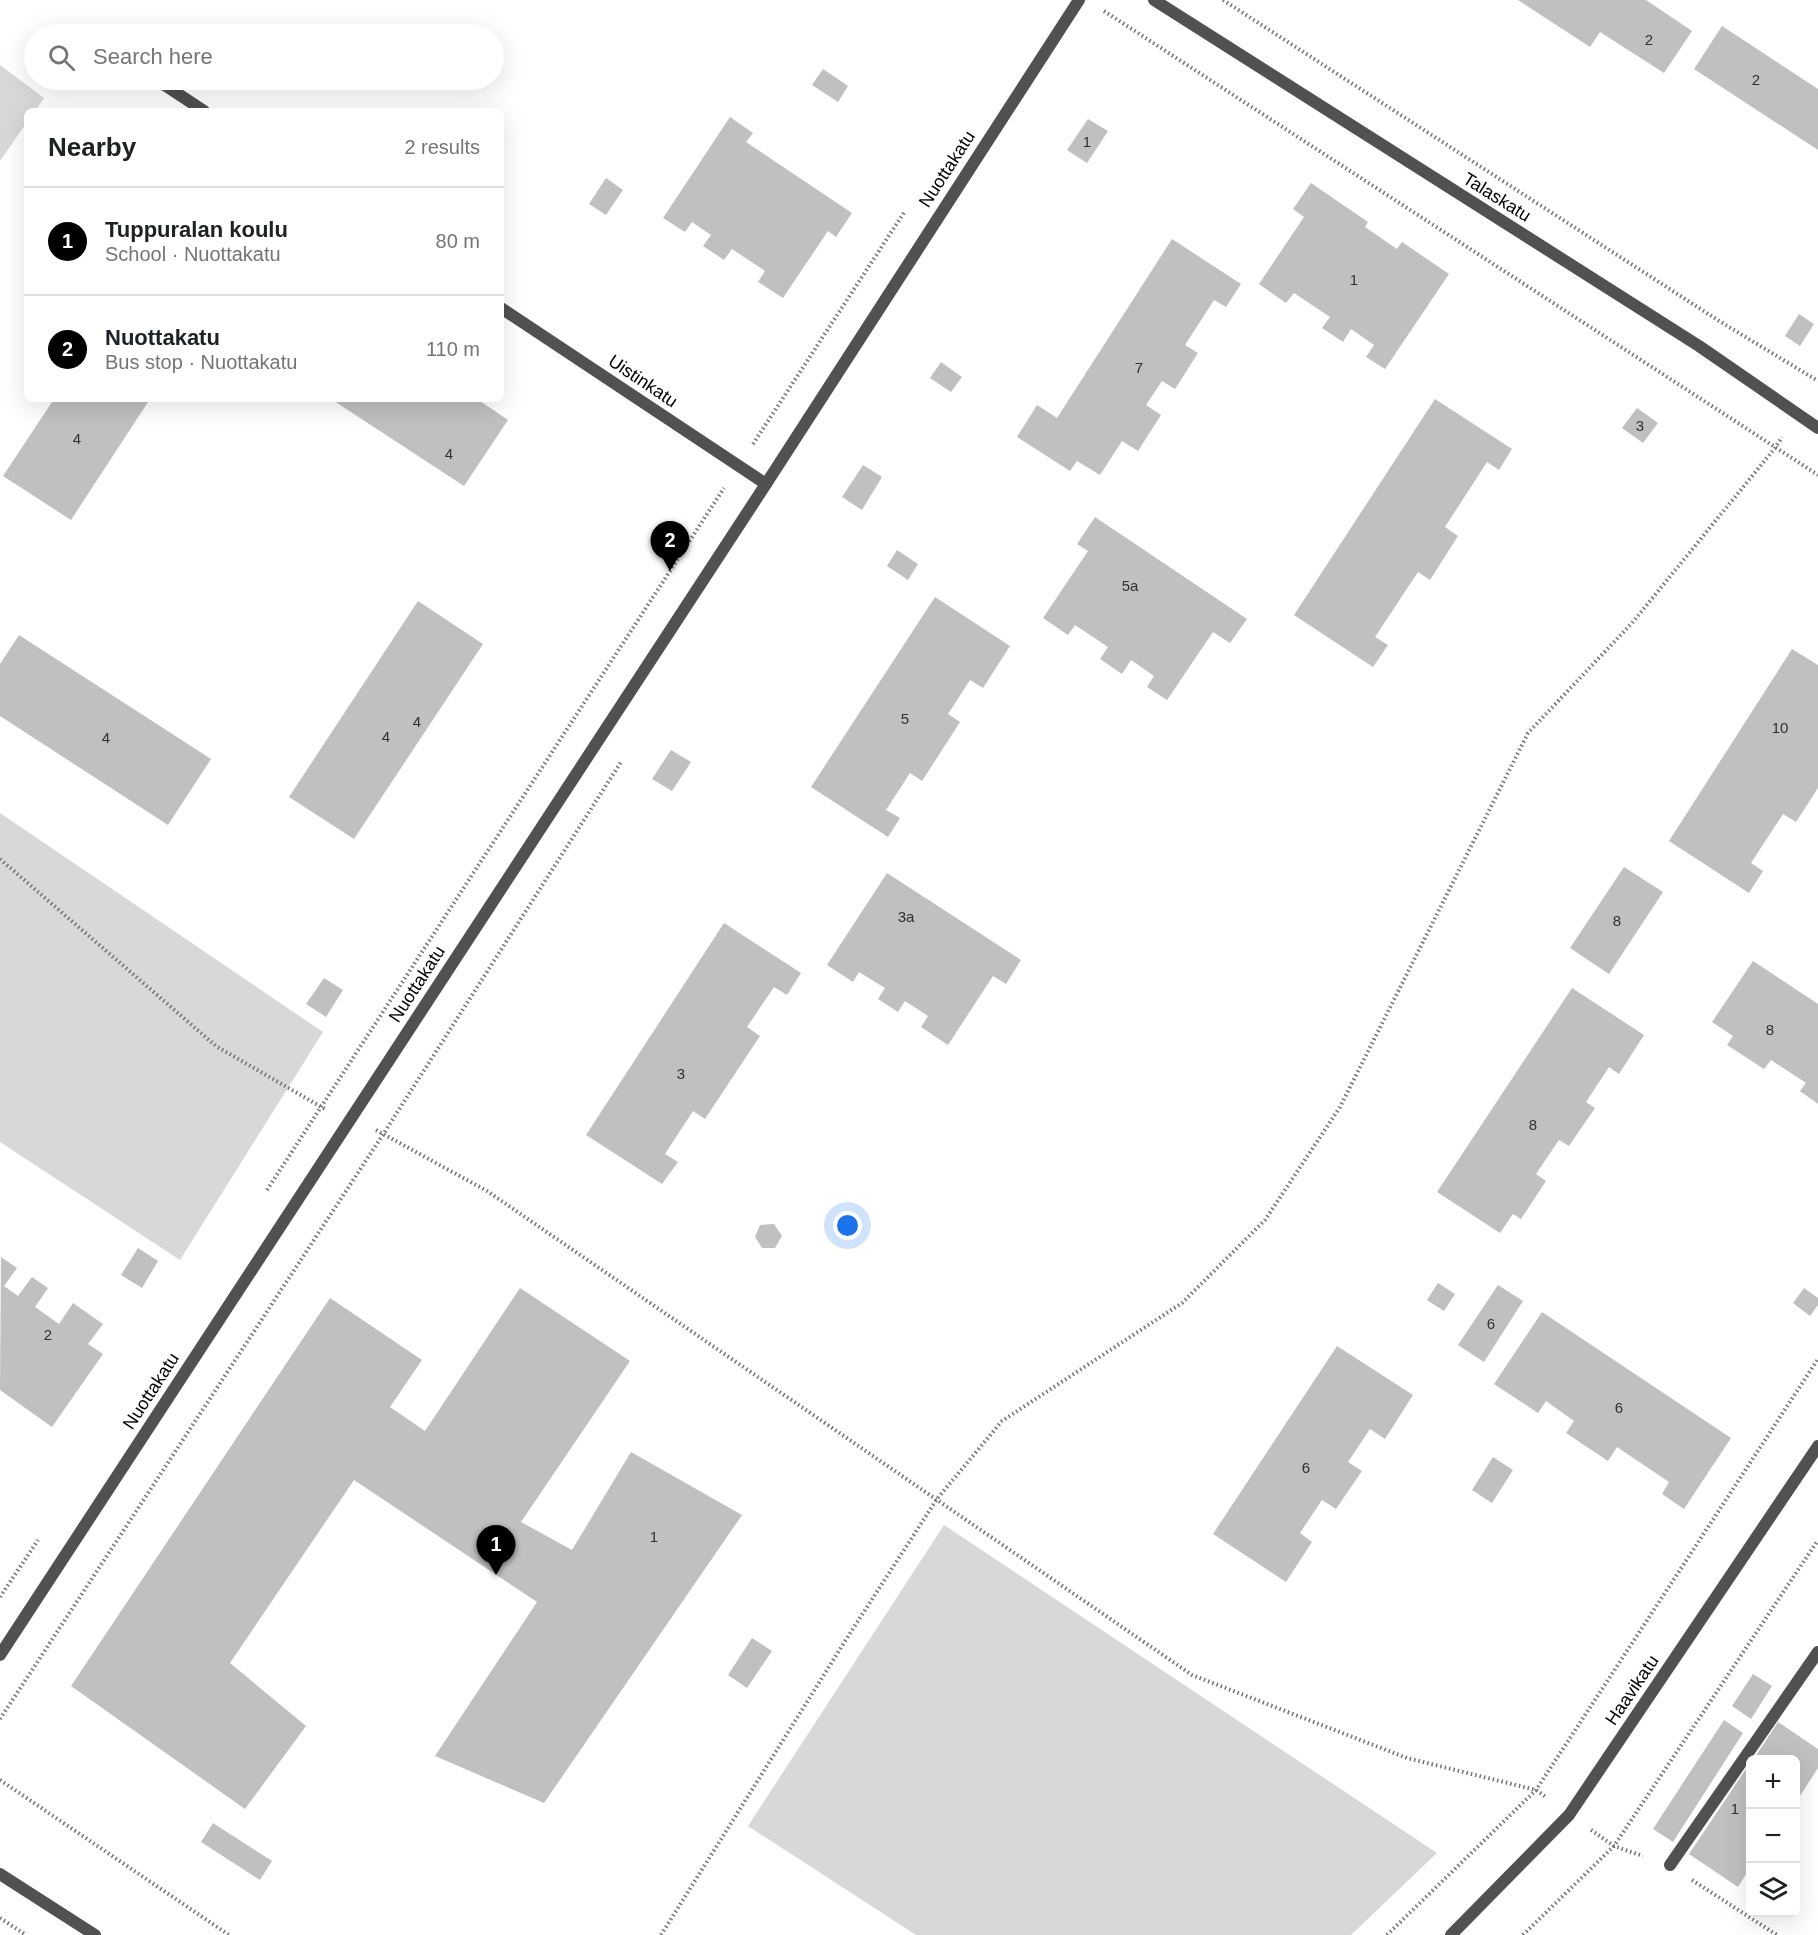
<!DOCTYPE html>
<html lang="en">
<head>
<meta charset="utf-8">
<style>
	:root { --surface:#fff; --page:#f2f2f2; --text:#202124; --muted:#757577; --line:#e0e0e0; --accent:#000 }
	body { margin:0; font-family:Arial,sans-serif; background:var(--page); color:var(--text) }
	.controls { position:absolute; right:18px; bottom:18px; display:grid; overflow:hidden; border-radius:9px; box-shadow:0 6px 24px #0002 }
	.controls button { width:54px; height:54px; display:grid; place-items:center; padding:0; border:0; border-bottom:2px solid var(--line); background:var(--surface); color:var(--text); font:30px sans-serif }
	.you { position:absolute; left:848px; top:1226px; width:21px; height:21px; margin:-15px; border:4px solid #fff; border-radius:50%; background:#1a73e8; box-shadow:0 0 0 9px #1a73e833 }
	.badge { display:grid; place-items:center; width:39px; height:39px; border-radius:50%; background:var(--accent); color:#fff; font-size:20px; font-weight:700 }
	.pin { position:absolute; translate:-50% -50px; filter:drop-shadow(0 2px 3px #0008) }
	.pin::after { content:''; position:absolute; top:32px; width:21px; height:18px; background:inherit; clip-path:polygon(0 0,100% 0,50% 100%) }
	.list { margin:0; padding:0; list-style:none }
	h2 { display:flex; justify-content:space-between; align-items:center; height:78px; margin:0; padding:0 24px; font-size:26px }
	h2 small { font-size:20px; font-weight:400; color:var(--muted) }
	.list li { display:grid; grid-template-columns:39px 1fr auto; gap:18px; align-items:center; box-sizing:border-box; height:108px; padding:0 24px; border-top:2px solid var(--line) }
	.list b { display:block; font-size:22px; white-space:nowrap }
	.list p { margin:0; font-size:20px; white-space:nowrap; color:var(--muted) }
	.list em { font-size:20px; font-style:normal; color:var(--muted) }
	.icon { flex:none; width:33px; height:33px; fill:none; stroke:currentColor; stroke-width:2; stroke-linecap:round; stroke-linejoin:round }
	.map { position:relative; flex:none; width:1818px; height:1935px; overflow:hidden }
	.search { position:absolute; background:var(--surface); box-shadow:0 6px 24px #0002; left:24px; top:24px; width:480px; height:66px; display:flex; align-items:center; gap:15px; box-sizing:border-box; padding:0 21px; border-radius:33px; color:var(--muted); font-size:22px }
	.panel { position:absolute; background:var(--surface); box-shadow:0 6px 24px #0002; left:24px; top:108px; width:480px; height:294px; border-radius:9px }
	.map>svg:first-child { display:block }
	.green { fill:#d8d8d8 }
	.building { fill:#c0c0c0 }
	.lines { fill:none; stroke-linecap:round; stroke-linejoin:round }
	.path { stroke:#737373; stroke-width:4; stroke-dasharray:1.5 3; stroke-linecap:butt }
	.service { stroke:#515151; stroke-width:12 }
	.minor { stroke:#515151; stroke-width:12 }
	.tertiary { stroke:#515151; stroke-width:12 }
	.labels { text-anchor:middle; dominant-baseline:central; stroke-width:5; stroke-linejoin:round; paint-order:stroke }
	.number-label { font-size:15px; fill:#303030 }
	.street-label { font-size:18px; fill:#000; stroke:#fff }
</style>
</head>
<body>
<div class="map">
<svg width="1818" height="1935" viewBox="0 0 1818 1935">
	<rect width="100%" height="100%" fill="#fff"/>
	<g class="green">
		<polygon points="0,65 44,98 35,111 27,111 27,122 0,161"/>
		<polygon points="0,813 323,1032 180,1260 0,1142"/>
		<polygon points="944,1525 1437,1853 1351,1935 916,1935 748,1826"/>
	</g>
	<g class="building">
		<polygon points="1518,0 1646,0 1692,31 1664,73 1600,32 1590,47"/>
		<polygon points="1722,26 1818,89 1818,150 1694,69"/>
		<polygon points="823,69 848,86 838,102 812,85"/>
		<polygon points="730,117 753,133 746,142 852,213 836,237 828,231 783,298 758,282 765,271 732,249 724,260 703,246 711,235 692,222 685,232 663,218"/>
		<polygon points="1088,119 1108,131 1087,163 1067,150"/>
		<polygon points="606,178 623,190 606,215 589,204"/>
		<polygon points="1311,183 1368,222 1365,227 1397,249 1402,242 1449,274 1385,369 1366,357 1374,345 1351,329 1343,342 1322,328 1330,317 1294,293 1286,303 1259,284 1304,217 1293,209"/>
		<polygon points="1172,239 1241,284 1226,307 1214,300 1185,345 1198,353 1175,389 1162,381 1146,405 1161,415 1138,451 1122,441 1100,475 1077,461 1070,471 1017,437 1037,405 1057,418"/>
		<polygon points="1799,314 1814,324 1800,346 1785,336"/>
		<polygon points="941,362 962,377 951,392 930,378"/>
		<polygon points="54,399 150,399 71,520 3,476"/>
		<polygon points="331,399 477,399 508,420 464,486"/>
		<polygon points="1435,399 1512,449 1499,470 1487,462 1445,527 1458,536 1430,580 1418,572 1375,637 1388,645 1373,667 1294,615"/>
		<polygon points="1637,408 1658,423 1643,443 1622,428"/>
		<polygon points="863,465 882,477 862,510 842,497"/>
		<polygon points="1095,517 1247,619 1230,643 1213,632 1167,700 1147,687 1154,676 1131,660 1122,674 1100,659 1108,647 1075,625 1068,635 1043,618 1088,551 1077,544"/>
		<polygon points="897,550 918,564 908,580 887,566"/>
		<polygon points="935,597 1010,646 983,688 970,680 948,714 960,722 922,781 910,773 886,810 900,818 888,837 811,787"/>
		<polygon points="418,601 483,644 354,839 289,797"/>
		<polygon points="19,635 211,759 168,825 0,716 0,664"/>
		<polygon points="1792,649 1818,665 1818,788 1796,822 1783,814 1751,863 1763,871 1749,893 1669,841"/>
		<polygon points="671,750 691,762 672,791 652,779"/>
		<polygon points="1624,867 1663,892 1609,974 1570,948"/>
		<polygon points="887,873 1021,960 1006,984 993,976 948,1045 921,1027 928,1016 905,1001 898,1012 878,999 885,988 859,972 853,982 827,965"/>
		<polygon points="724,923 801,973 787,995 774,987 747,1027 760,1036 705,1119 693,1111 665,1154 678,1162 662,1184 586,1135"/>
		<polygon points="1753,961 1818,1004 1818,1104 1800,1091 1806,1083 1771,1060 1764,1069 1727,1045 1733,1036 1712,1022"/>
		<polygon points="324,978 343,990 326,1017 306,1004"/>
		<polygon points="1572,988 1644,1035 1619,1074 1609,1067 1586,1102 1595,1108 1569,1146 1559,1140 1536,1174 1546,1181 1521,1219 1513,1214 1500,1233 1437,1192"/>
		<polygon points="774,1224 782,1236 775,1248 762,1248 755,1237 760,1225"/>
		<polygon points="138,1248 158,1261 142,1288 121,1275"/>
		<polygon points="1,1257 17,1268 4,1286 18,1296 32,1277 48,1288 35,1307 59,1324 73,1303 103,1324 88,1344 103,1354 52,1427 0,1390"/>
		<polygon points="1438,1283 1455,1294 1444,1311 1427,1300"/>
		<polygon points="1498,1285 1523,1301 1484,1362 1458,1345"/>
		<polygon points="520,1288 630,1361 521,1522 572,1550 631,1452 742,1515 544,1803 435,1756 537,1602 354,1480 230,1663 306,1726 245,1809 71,1686 330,1298 422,1360 390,1407 425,1431"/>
		<polygon points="1804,1288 1818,1298 1818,1305 1810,1316 1793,1303"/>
		<polygon points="1542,1312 1731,1438 1684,1509 1662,1494 1669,1482 1617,1447 1608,1461 1566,1433 1574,1421 1546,1401 1538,1413 1494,1384"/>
		<polygon points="1337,1346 1413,1395 1385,1439 1370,1429 1348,1462 1362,1471 1336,1509 1322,1500 1300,1533 1312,1542 1286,1582 1213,1534"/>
		<polygon points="1493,1457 1513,1470 1492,1503 1472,1490"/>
		<polygon points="752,1638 772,1651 747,1688 728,1675"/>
		<polygon points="1753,1674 1772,1686 1751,1719 1732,1706"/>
		<polygon points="1724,1720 1743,1733 1673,1842 1653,1829"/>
		<polygon points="1778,1722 1818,1749 1818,1768 1796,1802 1796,1760 1753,1760"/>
		<polygon points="1750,1763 1750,1868 1738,1887 1689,1854"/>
		<polygon points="213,1823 272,1861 260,1880 201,1842"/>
	</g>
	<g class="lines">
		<g class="path">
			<polyline points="1223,0 1716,319 1818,381"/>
			<polyline points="1104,11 1818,475"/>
			<polyline points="753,444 905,211"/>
			<polyline points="0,859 216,1046 325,1109"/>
			<polyline points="376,1130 487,1191 1192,1675 1407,1758 1536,1790 1546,1797"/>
			<polyline points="267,1190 724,488"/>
			<polyline points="0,1597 38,1540"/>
			<polyline points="0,1719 384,1133 621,762"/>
			<polyline points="0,1780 229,1935"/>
			<polyline points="1591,1830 1614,1846 1643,1856"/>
			<polyline points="1692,1880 1777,1935"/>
			<polyline points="0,1918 26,1935"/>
			<polyline points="661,1935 847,1638 937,1499 1002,1421 1182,1303 1265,1220 1340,1107 1528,733 1632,623 1775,448 1782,437"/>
			<polyline points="1387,1935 1536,1790 1818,1359"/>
			<polyline points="1523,1935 1614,1846 1818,1540"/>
		</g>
		<polyline class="service" points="1670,1865 1818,1652"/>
		<g class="minor">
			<polyline points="1154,0 1699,346 1818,428"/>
			<polyline points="157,80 204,111"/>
			<polyline points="501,308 766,484"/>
			<polyline points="0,1655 766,484 1079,0"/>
			<polyline points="1451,1935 1569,1815 1818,1446"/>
		</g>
		<polyline class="tertiary" points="0,1874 95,1935"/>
	</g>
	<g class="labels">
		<g class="number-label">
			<text x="1649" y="39">2</text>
			<text x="1756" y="79">2</text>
			<text x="1087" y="141">1</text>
			<text x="1354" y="279">1</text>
			<text x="1139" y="367">7</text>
			<text x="1640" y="425">3</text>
			<text x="77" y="438">4</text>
			<text x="449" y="453">4</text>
			<text x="1130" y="585">5a</text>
			<text x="905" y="718">5</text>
			<text x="417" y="721">4</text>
			<text x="1780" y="727">10</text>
			<text x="386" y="736">4</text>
			<text x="106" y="737">4</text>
			<text x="906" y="916">3a</text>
			<text x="1617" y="920">8</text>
			<text x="1770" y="1029">8</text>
			<text x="681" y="1073">3</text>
			<text x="1533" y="1124">8</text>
			<text x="1491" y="1323">6</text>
			<text x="48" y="1334">2</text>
			<text x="1619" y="1407">6</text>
			<text x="1306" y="1467">6</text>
			<text x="654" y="1536">1</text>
			<text x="1735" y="1808">1</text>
		</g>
		<g class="street-label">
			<text transform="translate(947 169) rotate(-57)">Nuottakatu</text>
			<text transform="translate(1497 197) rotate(32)">Talaskatu</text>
			<text transform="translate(643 381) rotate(34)">Uistinkatu</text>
			<text transform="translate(417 984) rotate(-57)">Nuottakatu</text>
			<text transform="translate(151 1391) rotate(-57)">Nuottakatu</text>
			<text transform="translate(1632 1690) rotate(-56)">Haavikatu</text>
		</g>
	</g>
</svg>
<div class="controls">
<button>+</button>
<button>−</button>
<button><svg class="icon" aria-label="layers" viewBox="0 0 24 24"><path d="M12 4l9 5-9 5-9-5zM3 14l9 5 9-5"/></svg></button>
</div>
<div class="you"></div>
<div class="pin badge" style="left:496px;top:1575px">1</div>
<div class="pin badge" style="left:670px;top:571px">2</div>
<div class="search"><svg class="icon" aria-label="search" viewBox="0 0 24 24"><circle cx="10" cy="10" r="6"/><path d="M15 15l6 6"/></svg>Search here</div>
<section class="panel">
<h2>Nearby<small>2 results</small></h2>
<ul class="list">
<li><span class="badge">1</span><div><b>Tuppuralan koulu</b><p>School · Nuottakatu</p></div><em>80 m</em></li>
<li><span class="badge">2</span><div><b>Nuottakatu</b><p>Bus stop · Nuottakatu</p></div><em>110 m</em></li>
</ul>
</section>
</div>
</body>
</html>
